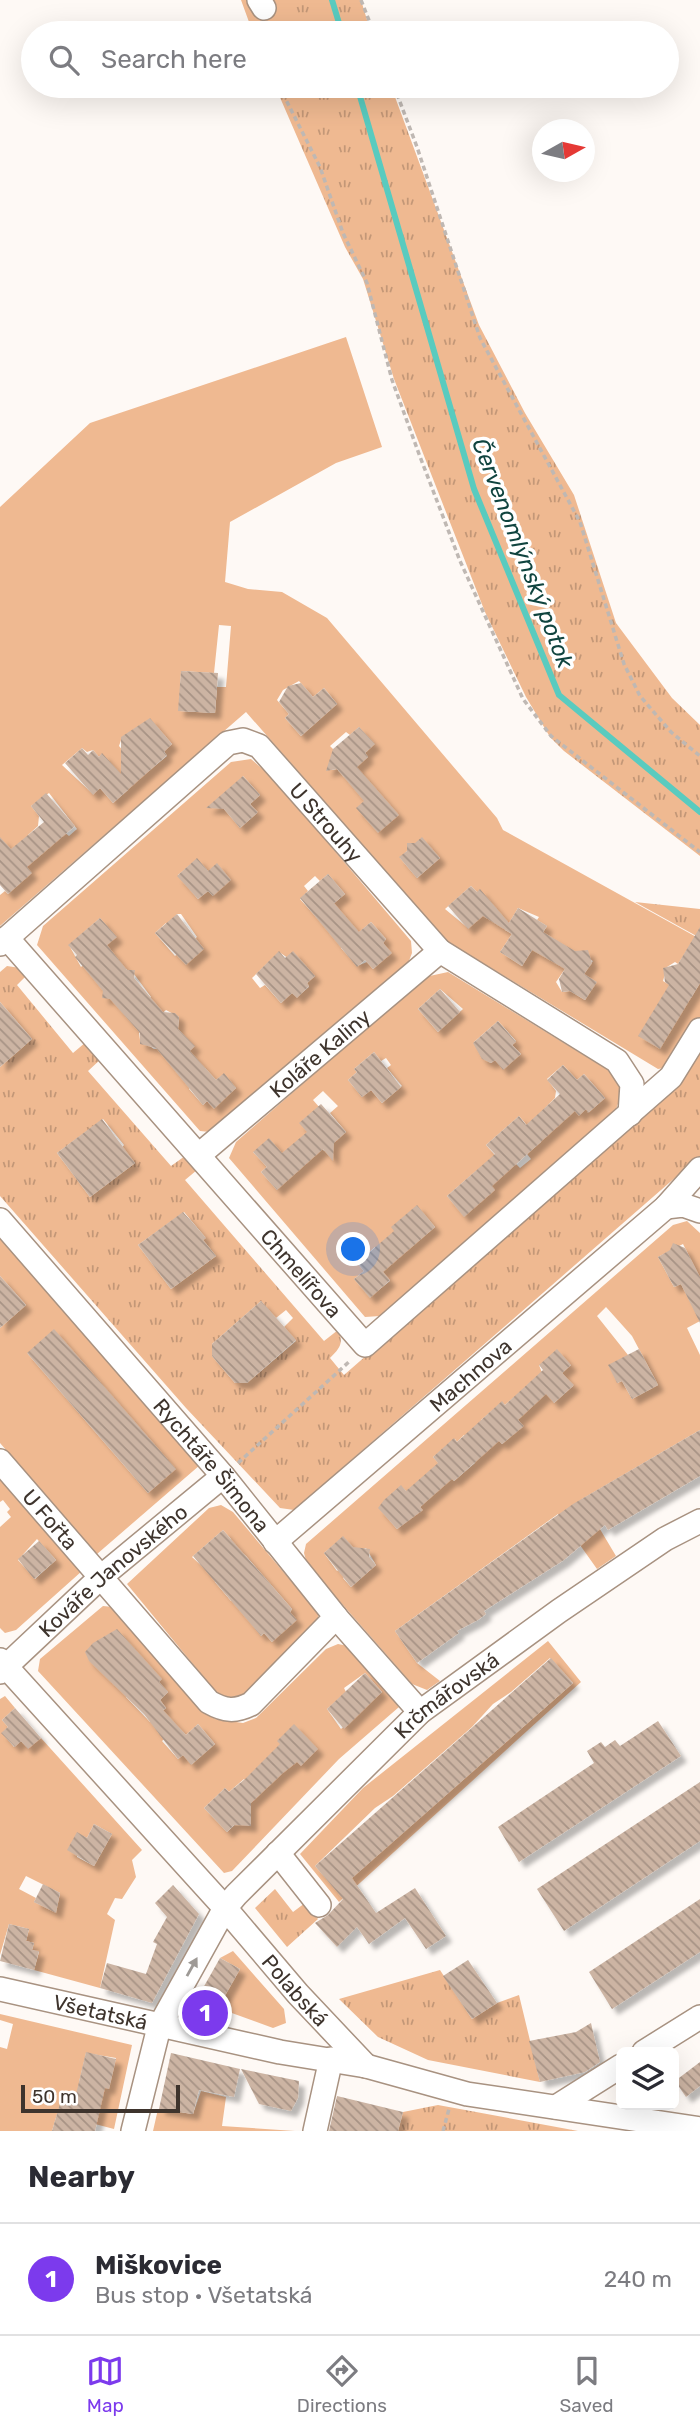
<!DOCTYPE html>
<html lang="en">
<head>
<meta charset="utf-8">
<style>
	:root { --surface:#fff; --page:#f2f2f3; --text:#2b2b33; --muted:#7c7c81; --line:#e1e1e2; --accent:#7c3aed }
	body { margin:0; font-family:Rubik,sans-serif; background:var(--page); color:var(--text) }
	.controls { position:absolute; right:21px; bottom:21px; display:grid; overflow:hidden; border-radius:10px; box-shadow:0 7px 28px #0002 }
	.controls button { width:63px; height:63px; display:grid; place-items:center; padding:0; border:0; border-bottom:2px solid var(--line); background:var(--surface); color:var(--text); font:35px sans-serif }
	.compass { position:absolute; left:532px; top:119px; width:63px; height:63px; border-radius:50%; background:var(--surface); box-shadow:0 7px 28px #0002; rotate:82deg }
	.scale { position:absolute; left:21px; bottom:18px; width:159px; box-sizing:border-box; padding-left:7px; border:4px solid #3e342d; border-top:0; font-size:19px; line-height:24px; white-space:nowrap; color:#3e342d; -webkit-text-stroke:5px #fff; paint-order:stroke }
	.you { position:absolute; left:354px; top:1250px; width:24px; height:24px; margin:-18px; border:5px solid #fff; border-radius:50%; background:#1a73e8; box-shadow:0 0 0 10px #1a73e833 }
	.badge { display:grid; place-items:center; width:46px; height:46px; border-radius:50%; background:var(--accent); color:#fff; font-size:23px; font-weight:700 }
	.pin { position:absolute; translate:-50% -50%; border:4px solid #fff; box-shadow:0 2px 7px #0006 }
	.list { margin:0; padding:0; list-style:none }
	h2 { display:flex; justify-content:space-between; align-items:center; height:91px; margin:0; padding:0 28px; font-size:30px }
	h2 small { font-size:23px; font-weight:400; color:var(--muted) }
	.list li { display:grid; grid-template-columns:46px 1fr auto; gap:21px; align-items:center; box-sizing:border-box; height:112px; padding:0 28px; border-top:2px solid var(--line) }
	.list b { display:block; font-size:26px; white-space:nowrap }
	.list p { margin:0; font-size:23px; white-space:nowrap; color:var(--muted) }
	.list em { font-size:23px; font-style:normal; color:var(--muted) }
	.icon { flex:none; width:38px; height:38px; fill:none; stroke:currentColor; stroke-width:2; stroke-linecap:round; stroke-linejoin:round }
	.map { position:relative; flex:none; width:700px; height:2131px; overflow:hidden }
	.search { position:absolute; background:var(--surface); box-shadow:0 7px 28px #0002; left:21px; right:21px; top:21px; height:77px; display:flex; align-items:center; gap:18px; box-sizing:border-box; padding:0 24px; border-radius:38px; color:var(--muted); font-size:26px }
	.sheet { height:203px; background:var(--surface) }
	nav { display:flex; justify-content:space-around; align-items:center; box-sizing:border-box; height:98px; border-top:2px solid var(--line); background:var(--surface); font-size:19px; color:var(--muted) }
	nav a { display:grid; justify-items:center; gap:4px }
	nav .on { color:var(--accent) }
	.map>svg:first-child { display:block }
	.grass { fill:url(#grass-tufts); fill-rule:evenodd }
	.green { fill:#efb991; fill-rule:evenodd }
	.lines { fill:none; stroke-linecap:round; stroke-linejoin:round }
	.stream { stroke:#59cbbf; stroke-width:6 }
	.building { fill:url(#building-back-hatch); filter:url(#shadow) }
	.minor-casing { stroke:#a89281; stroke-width:26 }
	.path { stroke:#bfb8b3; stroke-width:3.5; stroke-dasharray:5 3.5; stroke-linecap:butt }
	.minor { stroke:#fff; stroke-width:23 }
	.oneway { fill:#9e9a96 }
	.labels { text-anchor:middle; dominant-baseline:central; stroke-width:7; stroke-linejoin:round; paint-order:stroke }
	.street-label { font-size:21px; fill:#3e342d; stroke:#fff }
	.water-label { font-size:23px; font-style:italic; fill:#10443f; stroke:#fff }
</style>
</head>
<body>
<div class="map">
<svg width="700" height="2131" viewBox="0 0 700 2131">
	<defs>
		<pattern id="grass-tufts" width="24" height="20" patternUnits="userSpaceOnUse" patternTransform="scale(1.75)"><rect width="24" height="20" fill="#efb991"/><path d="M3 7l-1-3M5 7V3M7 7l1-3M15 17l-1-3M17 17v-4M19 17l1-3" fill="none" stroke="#c39777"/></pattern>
		<pattern id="building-back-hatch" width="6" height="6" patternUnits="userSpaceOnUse" patternTransform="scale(1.75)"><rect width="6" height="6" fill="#ccb4a3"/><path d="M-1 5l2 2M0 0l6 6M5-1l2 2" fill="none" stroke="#a79385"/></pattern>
		<filter id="shadow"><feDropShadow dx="6" dy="6" stdDeviation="2" flood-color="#0004"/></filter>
	</defs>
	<rect width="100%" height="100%" fill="#fef9f5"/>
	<g class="grass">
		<polygon points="241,0 361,0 371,33 310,33 309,30 302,33 253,33"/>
		<polygon points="275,86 391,86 479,325 525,413 574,495 616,623 672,698 700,725 700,856 564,751 550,737 526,697 485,612 394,379 363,279 345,247"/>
		<polygon points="635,902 700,909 700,938"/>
		<path d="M7,966L20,968L27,975L17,985L73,1053L86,1042L101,1059L88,1071L171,1166L185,1156L197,1170L185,1180L324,1341L338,1330C344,1343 340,1348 330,1358L344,1375L674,1087L700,1045V1156L294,1510L280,1508L186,1408L0,1196V1067L32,1039L0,1002V972ZM103,1119L124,1145L122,1148L135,1163L90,1197L57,1153ZM184,1212L205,1237L203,1240L216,1256L171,1289L138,1245ZM261,1301L276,1318L286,1310L293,1318L284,1327L296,1341L247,1383H235L212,1356V1344Z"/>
		<polygon points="275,1889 293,1912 305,1903 318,1919 287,1947 255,1908"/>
		<polygon points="440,1970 472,2019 497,2003 519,1995 540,2082 428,2060 378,2037 339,1999"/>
		<polygon points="438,2105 578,2131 398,2131 403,2112"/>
	</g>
	<g class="green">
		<path d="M346,337L382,447L336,463L230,522L225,582L248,589L282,592L327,618L497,818L503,830L700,939L690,945L678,964L675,962L667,967L663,981L691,998L700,983V1020L670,1067L658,1069L448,942L246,712L0,926V895L5,891L8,894L31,873L0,850V507L90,423ZM219,625L231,626L226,687H217L215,713L179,711L181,671L214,673ZM299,681L313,697L324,688L337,704L301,736L285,718L289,714L277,700L283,690ZM150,719L172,744L164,751L167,756L144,775L119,746L122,737ZM359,727L374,744L365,753L368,757L344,777L337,769L332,770L328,766L338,754L330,746L346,732L350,735ZM82,748L87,752L93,750L99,757L102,754L108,767L128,790L113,803L100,788L93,794L62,765ZM49,793L77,829L69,836L64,832L28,835L38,826L39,816L31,806ZM415,843L440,858L417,878L400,858L407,851V846ZM471,886L477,892L468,928L445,909ZM518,908L539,917L537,920L547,926L522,966L500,952L512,934L505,930ZM567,947L593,961L584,974L596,982L585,1000L570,991L562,992L556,982L565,969Z"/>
		<path d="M251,759L273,778L411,941L412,953L407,966L210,1132L200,1131L37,945L43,926L231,762ZM243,776L260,795L250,804L257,813L240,828L224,809ZM197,859L208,871L213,896L208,891L198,899L178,875ZM328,874L345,894L317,918L300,899L308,891L304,886L315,876L320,881ZM177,914H181L197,937L175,956L155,933L166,923L168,925ZM100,918L116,937L81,967L69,945ZM371,922L386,939L383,943L391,953L373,969L367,962L357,966L341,948ZM279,952L315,976L307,983L309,987L297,997L292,993L281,1003L265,985L260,988L252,978ZM126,969L134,974L151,997L137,1009L103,995V989ZM166,1010L179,1017L178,1029L194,1046L154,1049L140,1040L139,1033ZM205,1068L216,1080L224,1074L236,1088L214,1108L207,1101L203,1105L189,1089Z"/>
		<path d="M448,972L613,1073C624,1085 622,1094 616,1109L380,1316L365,1317L229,1158L236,1142L425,977ZM440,989L463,1009L438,1032L418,1009ZM498,1021L516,1041L512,1045L521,1054L503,1069L495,1060L491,1063L482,1058L474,1042ZM374,1052L381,1061L386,1058L391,1065L387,1068L402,1086L382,1103L371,1090L362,1097L348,1080L357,1072L354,1069ZM563,1065L577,1080L584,1074L605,1098L589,1112L586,1109L579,1115L575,1111L545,1108L555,1098L556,1091L547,1079ZM323,1091L338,1106L330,1113L346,1132L324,1151L302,1125L303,1120L320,1108L313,1100ZM519,1116L541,1142L527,1154L531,1159L520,1168L516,1164L508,1170L486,1145ZM253,1152L282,1153L277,1190L261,1172L267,1167ZM477,1170H478L464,1216L447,1196ZM417,1206L435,1227L409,1249L400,1238ZM375,1247L383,1272L390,1281L370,1297L354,1279L364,1271L357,1263Z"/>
		<path d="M687,1221L700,1233V1278L683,1244L658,1257L674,1287L681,1284L700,1321L687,1328L700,1355V1430L582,1499L616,1556L597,1569L558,1514L395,1631L417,1663L440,1681L427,1690L412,1684L307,1564L304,1553L306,1544L673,1225ZM606,1307L632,1336L658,1385L632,1399L622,1381L617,1383L628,1355L597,1316ZM539,1365H571L562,1373L573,1386L554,1403ZM514,1397L518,1420L523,1426L502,1444L481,1420L502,1402L505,1405ZM464,1435L477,1450L475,1463L454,1481L433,1457L455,1439L457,1442ZM401,1486L406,1491L432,1496L420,1507L422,1510L397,1529L379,1508ZM343,1537L357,1552L366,1548L376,1565L351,1587L343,1578L346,1575L341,1568L337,1571L324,1553Z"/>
		<path d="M0,1235L200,1465L97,1554L0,1443V1328L26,1305L0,1276ZM27,1353L120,1406L175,1469L148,1493Z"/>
		<path d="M0,1477L82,1571L16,1630L5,1633L0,1628V1527L11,1517L7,1512L10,1509L3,1500L0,1502ZM37,1539L56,1560L35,1579L18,1560Z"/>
		<path d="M221,1505L233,1512L318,1613V1627L247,1698L234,1703L220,1697L127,1584L209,1508ZM223,1530L231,1539L229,1542L246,1556L292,1609L272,1642L264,1633L261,1636L234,1599L231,1601L215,1582L217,1580L192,1557Z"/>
		<path d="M103,1606L113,1607L215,1719L243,1723L256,1718L326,1649L338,1644L348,1646L399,1707L339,1759L232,1871L224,1873L38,1671L40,1659ZM365,1673L382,1692L341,1729L327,1709L346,1692L344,1688ZM161,1679L159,1682L168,1692L160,1700L166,1708L150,1722L126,1697ZM198,1724L215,1744L192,1764L183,1755L178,1759L162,1741L178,1727L186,1735ZM244,1779L259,1795L245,1808L251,1815V1821L246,1825L238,1822L227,1832L204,1808L225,1788L229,1792Z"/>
		<path d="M548,1641L581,1682L339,1902L300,1854L363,1788ZM550,1658L573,1683L337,1891L315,1866L375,1808L393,1796L472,1727L493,1704L511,1692Z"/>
		<path d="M5,1696L15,1708L2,1720L8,1727L2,1733L14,1747L21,1741L28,1748L41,1738L142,1850L132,1860L136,1877L122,1899L115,1898L107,1914L115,1920L100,1988L34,1970L39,1952L32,1950L34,1943L26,1941L29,1929L9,1924L0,1955V1699ZM94,1824L112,1834L94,1866L77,1857V1833L87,1838ZM26,1876L60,1893L56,1912L34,1902L36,1898L19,1889Z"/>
		<polygon points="233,1951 284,2009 286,2023 273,2028 218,2008 240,1969 220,1958"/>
		<path d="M0,2014L132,2045L114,2129L57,2114L52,2131H0V2047L7,2049L13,2024L0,2020ZM86,2053L116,2058L109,2088L79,2082Z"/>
		<polygon points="201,2091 226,2097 222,2126 295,2131 153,2131 158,2109 193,2114"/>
	</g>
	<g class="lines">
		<g class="stream">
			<polyline points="332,0 342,33"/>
			<polyline points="357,86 474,489 559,695 700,812"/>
		</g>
	</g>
	<g class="building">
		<polygon points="181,671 218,673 215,713 178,711"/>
		<polygon points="301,683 313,697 324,688 337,704 301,736 285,718 289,714 279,702 288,686"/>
		<polygon points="150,718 172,744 164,752 167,755 113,803 100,788 93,795 65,763 82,748 88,755 93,750 99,757 102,753 121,774 121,737"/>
		<polygon points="359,727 375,744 365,753 368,757 357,767 399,815 378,833 356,808 364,801 337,769 326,771 333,749"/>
		<polygon points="243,776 260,795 250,804 258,812 240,828 224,809 206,808"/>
		<polygon points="46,793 75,826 27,867 32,873 8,894 0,885 0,837 11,849 44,822 31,806"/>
		<polygon points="422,837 440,858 417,878 399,857 407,851 407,843 415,843"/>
		<polygon points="197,858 208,871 217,863 231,880 213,896 208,891 198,899 177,876"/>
		<polygon points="328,874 345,894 334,903 359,932 371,922 386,939 383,943 392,953 373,969 365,960 357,967 300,898"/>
		<polygon points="471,886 477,892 480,889 509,923 518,908 547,926 543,932 575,951 588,950 592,963 584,974 597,982 585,1000 570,991 562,992 559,979 565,969 532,950 522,966 500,952 512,934 483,916 468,929 448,906"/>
		<polygon points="177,914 204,949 186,965 155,933"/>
		<polygon points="100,918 117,937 107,945 127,970 135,970 134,978 163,1012 175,1013 179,1017 178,1029 195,1046 190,1051 216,1080 224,1073 236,1088 214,1109 207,1101 203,1105 156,1048 140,1044 140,1033 110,999 102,998 103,991 75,957 77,955 68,945"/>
		<polygon points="700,927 700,983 660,1049 638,1036 669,985 665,982 663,968 678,964"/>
		<polygon points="279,951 285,958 293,951 315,976 307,983 309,986 297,998 292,993 281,1003 256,974"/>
		<polygon points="440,989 460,1012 438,1032 418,1009"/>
		<polygon points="0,1002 32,1039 0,1067"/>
		<polygon points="498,1021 516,1042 512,1045 521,1054 503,1070 495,1060 491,1063 482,1059 473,1043"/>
		<polygon points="374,1052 401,1087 382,1103 371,1090 362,1097 348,1080 357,1072 354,1069"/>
		<polygon points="563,1065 577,1080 584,1074 605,1098 588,1113 586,1109 579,1116 575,1111 492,1186 495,1190 464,1217 447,1196 495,1154 486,1145 519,1116 526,1125 560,1094 547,1080"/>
		<polygon points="321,1104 346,1132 334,1143 333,1161 323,1149 277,1190 261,1172 267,1167 253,1152 269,1138 282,1153 307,1132 299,1123"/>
		<polygon points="102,1119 135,1163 90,1197 57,1153"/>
		<polygon points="417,1205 435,1227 383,1272 390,1280 370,1298 354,1279 364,1271 357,1263 394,1231 391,1227"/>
		<polygon points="183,1212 206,1238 203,1240 216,1256 171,1289 138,1245"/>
		<polygon points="673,1243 685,1248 700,1277 700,1323 681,1284 674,1287 658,1257 670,1250"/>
		<polygon points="0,1276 26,1305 0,1328"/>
		<polygon points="261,1301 296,1340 247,1383 235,1383 212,1356 212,1344"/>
		<polygon points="54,1329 176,1469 148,1493 27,1353"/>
		<polygon points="557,1349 571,1365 562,1373 574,1385 554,1403 546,1394 518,1420 524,1426 502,1444 499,1441 454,1481 452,1479 420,1507 423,1510 397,1529 378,1508 384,1500 401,1485 406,1491 438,1463 433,1457 454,1438 457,1442 502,1401 505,1405 543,1370 539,1365"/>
		<polygon points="639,1349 658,1385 632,1399 622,1381 617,1383 608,1365"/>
		<polygon points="700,1430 700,1476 608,1530 605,1525 564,1560 484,1611 486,1614 478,1620 457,1631 459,1633 417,1663 395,1631 573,1504"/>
		<polygon points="223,1530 292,1609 290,1612 297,1620 272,1642 264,1633 261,1636 193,1556"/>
		<polygon points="343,1536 353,1547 370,1549 369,1557 376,1565 351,1587 324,1553"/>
		<polygon points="39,1541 56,1560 34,1579 18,1559"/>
		<polygon points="117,1629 162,1679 159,1682 168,1692 160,1700 166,1708 163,1710 186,1735 198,1724 215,1744 191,1765 183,1755 178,1759 144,1714 89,1661 85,1652 93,1643"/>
		<polygon points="551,1658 573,1683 352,1878 376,1913 415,1888 446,1936 426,1949 405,1918 369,1944 357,1927 337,1947 315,1923 328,1915 343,1899 315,1866"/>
		<polygon points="365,1673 382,1692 344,1729 327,1709"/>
		<polygon points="15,1708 41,1738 28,1749 21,1741 15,1747 1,1733 8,1727 2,1720"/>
		<polygon points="658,1721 681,1756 519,1862 498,1827 594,1763 587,1751 601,1742 605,1747 615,1740 620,1746"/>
		<polygon points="294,1724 318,1749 301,1766 297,1762 283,1773 251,1803 251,1826 234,1825 227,1832 204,1808 225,1788 229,1792 245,1779 280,1744 277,1741"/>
		<polygon points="700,1782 700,1841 564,1931 537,1889"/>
		<polygon points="94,1824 112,1834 94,1866 67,1850 77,1832 87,1838"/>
		<polygon points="43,1884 60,1893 56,1913 34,1902"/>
		<polygon points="173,1885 199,1914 152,2003 100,1988 107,1963 146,1974 157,1944 153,1942 167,1917 155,1903"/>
		<polygon points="700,1899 700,1952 612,2009 589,1972"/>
		<polygon points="9,1924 29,1929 26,1941 34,1943 32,1950 39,1951 34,1970 0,1961"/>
		<polygon points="220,1958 240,1969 218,2008 198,1997"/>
		<polygon points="468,1960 497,2003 472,2019 443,1976"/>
		<polygon points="591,2023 600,2062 585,2072 540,2082 529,2041 576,2032"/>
		<polygon points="86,2052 116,2059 109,2089 105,2088 95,2131 52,2131 61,2100 74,2103"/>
		<polygon points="171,2053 240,2069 234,2097 199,2090 193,2114 159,2109"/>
		<polygon points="700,2062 700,2086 686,2097 675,2081"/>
		<polygon points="241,2069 299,2081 298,2098 291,2111 259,2104"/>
		<polygon points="337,2096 403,2112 398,2131 329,2131"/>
	</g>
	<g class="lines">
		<defs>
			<g id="minor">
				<polyline points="259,0 264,8"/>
				<path id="s1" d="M7,938L365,1345L671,1077L700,1030"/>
				<path id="s2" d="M0,944L228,743L243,740L259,746L440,951L617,1061L632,1084L630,1114"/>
				<path id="s3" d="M199,1155L440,951"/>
				<polyline points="666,1207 683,1205 700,1211"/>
				<path id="s4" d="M0,1220L223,1476L336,1617L420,1712"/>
				<path id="s5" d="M0,1461L209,1702C225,1711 235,1712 251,1704L336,1617"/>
				<path id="s6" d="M275,1542L666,1207L700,1169"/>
				<path id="s7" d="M0,1660L225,1908L298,1994L366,2066"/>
				<path id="s8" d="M0,1672L102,1576L223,1476"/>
				<polyline points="278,1853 319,1905"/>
				<path id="s9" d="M0,1989L280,2052L366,2066L467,2094L700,2129"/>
				<polyline points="644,2052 700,2017"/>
				<polyline points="556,2107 621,2066"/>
				<path id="s10" d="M133,2131L159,2027L225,1908L236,1895L420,1712L559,1611L665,1539L700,1521"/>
				<polyline points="315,2131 331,2059"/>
			</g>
		</defs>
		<use href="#minor" class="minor-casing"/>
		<g class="path">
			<polyline points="361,0 374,33"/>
			<polyline points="279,86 320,167 343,233 367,283 392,380 419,454 460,561 523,699 551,736 700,852"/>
			<polyline points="394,86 417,147 480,338 580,522 624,664 640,696 671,732 700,756"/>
			<polyline points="238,1463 351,1360"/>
			<polyline points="443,2131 449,2109"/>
		</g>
		<use href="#minor" class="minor"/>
	</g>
	<defs><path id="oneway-solid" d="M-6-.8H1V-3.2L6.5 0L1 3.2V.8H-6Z" transform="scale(1.75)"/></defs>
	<use class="oneway" href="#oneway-solid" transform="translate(192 1967) rotate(-61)"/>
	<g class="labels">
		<g class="street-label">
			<text stroke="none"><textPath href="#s2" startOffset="438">U Strouhy</textPath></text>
			<text stroke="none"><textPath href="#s3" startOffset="158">Koláře Kaliny</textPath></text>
			<text stroke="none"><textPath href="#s1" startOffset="446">Chmelířova</textPath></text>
			<text stroke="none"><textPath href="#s6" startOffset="257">Machnova</textPath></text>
			<text stroke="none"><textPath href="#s4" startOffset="324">Rychtáře Šimona</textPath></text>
			<text stroke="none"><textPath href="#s5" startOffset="77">U Fořta</textPath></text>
			<text stroke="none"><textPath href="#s8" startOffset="152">Kováře Janovského</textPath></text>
			<text stroke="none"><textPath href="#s10" startOffset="551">Krčmářovská</textPath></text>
			<text stroke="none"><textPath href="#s7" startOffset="443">Polabská</textPath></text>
			<text stroke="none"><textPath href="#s9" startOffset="103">Všetatská</textPath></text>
		</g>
		<g class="water-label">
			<text transform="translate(523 553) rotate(69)">Červenomlýnský potok</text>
		</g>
	</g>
</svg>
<div class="controls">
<button><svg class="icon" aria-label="layers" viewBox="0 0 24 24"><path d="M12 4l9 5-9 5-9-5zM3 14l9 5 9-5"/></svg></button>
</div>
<svg class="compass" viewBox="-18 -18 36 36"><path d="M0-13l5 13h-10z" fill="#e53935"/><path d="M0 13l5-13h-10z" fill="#7c7c81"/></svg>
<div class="scale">50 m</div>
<div class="you"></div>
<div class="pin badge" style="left:205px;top:2013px">1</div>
<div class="search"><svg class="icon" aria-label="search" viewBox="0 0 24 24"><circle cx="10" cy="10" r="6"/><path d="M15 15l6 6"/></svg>Search here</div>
</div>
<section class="sheet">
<h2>Nearby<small></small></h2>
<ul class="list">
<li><span class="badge">1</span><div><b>Miškovice</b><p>Bus stop · Všetatská</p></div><em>240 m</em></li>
</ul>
</section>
<nav>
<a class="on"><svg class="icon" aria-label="map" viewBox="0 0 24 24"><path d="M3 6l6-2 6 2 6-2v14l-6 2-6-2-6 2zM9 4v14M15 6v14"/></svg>Map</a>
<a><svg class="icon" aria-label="directions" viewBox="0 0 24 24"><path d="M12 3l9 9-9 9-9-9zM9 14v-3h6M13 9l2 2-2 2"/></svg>Directions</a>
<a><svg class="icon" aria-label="saved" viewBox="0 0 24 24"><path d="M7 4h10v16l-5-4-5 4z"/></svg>Saved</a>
</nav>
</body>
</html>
